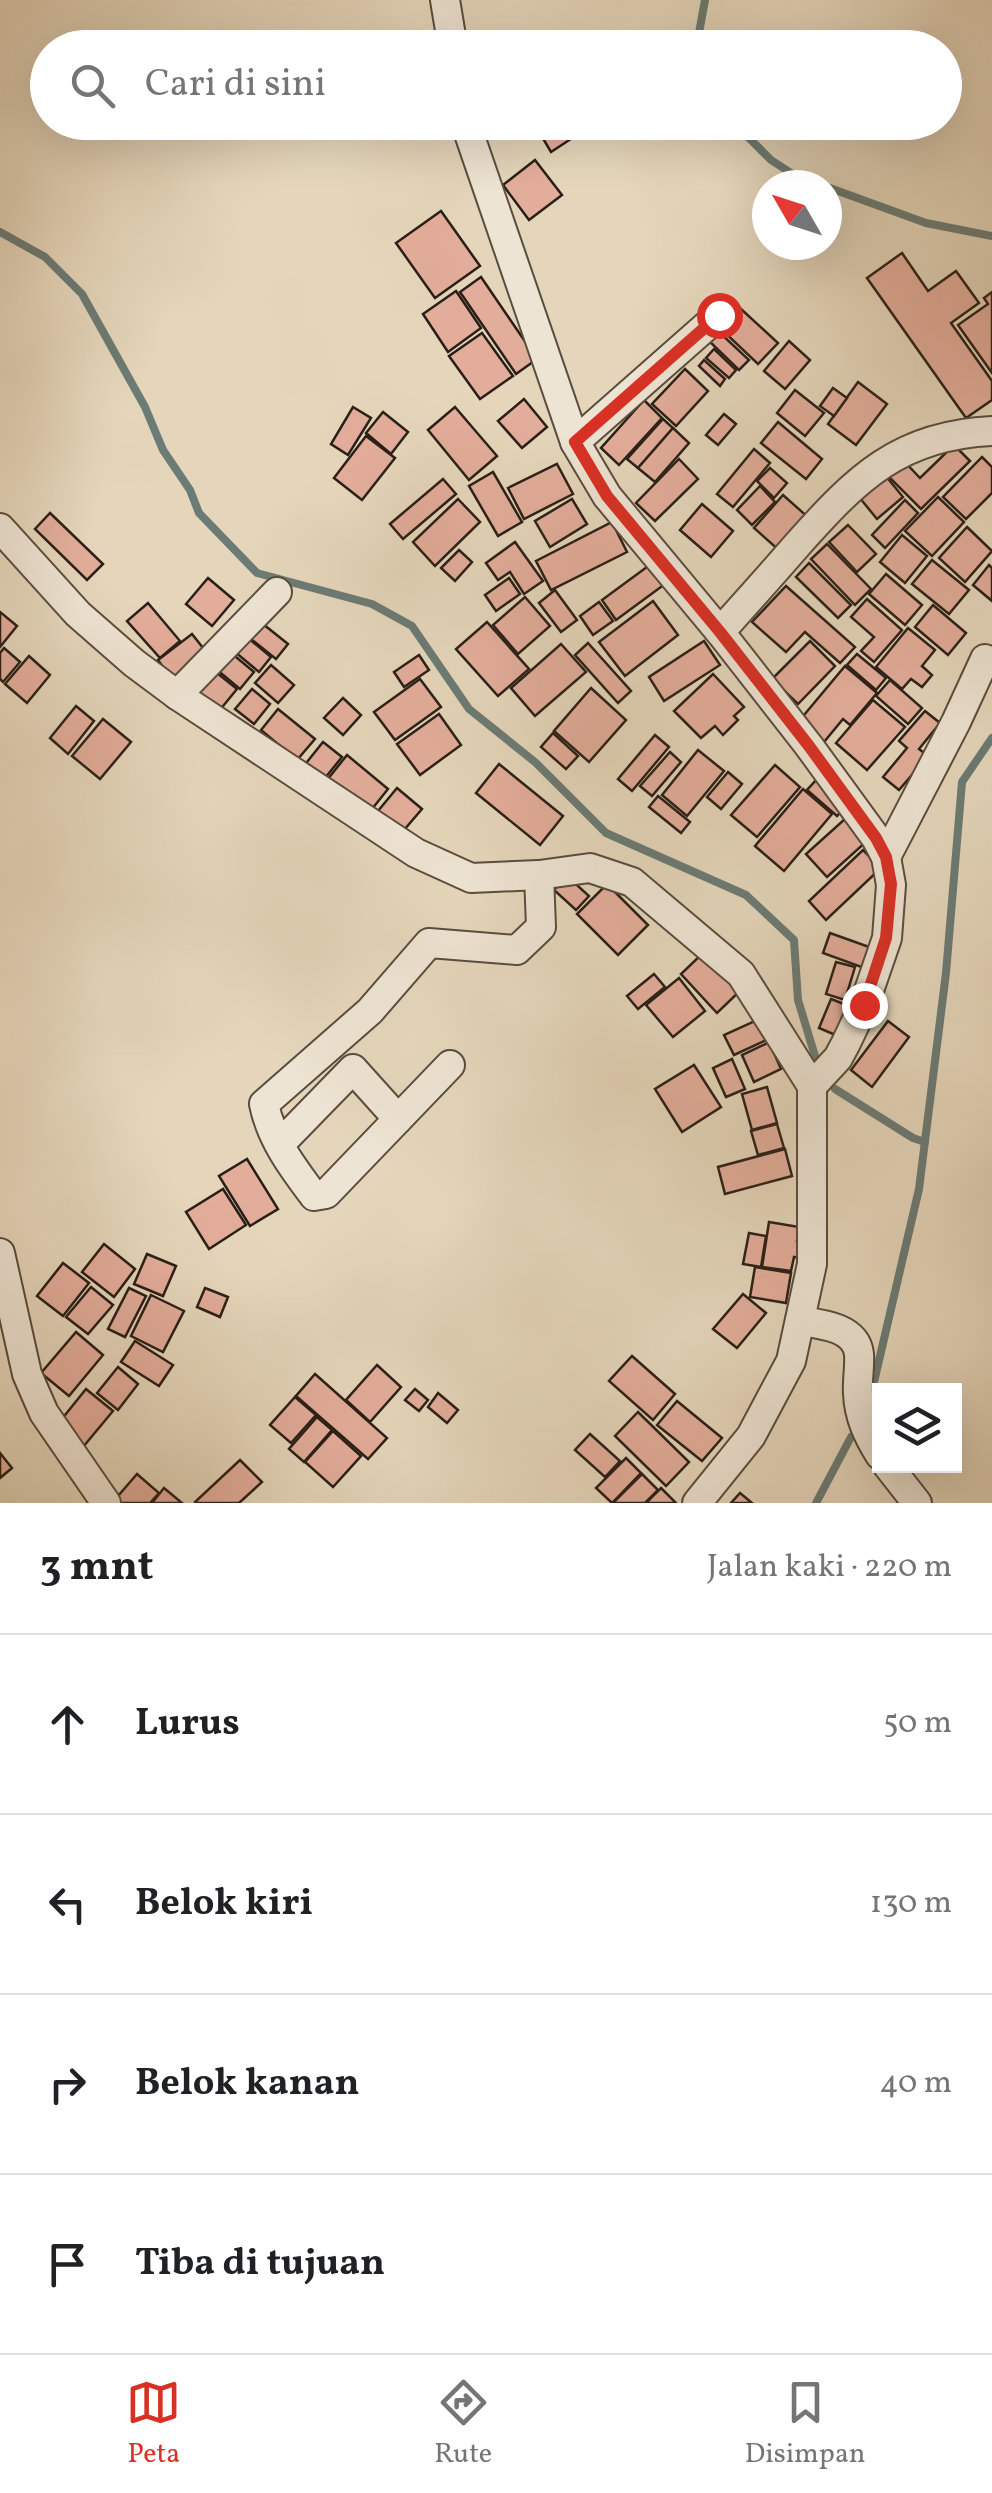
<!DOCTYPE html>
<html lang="id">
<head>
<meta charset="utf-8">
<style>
	:root { --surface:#fff; --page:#f6f6f6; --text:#202124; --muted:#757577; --line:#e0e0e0; --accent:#d93025 }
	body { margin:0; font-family:Vollkorn,serif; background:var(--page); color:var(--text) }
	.controls { position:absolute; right:30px; bottom:30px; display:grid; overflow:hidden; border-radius:0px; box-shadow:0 10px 40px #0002 }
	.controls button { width:90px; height:90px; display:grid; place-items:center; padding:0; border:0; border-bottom:2px solid var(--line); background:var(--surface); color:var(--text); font:50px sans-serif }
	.compass { position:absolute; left:752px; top:170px; width:90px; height:90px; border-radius:50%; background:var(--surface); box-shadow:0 10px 40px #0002; rotate:309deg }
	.stop { position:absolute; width:30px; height:30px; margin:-22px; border:8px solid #d93025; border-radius:50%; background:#fff }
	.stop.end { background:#d93025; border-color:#fff; box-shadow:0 2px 10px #0008 }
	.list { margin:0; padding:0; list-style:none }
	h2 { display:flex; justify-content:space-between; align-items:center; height:130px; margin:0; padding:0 40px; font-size:42px }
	h2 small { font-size:32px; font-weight:400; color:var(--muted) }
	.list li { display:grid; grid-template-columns:65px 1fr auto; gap:30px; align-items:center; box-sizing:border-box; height:180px; padding:0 40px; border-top:2px solid var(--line) }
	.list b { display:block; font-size:38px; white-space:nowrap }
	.list em { font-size:32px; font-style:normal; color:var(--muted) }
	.icon { flex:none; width:55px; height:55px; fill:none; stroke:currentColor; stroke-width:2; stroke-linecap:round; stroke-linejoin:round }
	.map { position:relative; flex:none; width:992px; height:1503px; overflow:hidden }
	.search { position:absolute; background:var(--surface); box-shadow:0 10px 40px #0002; left:30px; right:30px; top:30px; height:110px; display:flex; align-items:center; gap:25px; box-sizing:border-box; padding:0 35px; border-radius:55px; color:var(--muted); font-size:38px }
	.sheet { height:850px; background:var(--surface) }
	nav { display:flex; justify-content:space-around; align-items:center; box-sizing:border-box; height:140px; border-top:2px solid var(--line); background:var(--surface); font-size:28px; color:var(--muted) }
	nav a { display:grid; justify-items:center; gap:5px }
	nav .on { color:var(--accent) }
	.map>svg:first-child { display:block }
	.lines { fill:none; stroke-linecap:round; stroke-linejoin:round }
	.stream { stroke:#6b7b75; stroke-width:8 }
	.building { fill:#e3ad9b; stroke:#2a1f16; stroke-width:2.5 }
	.street-casing { stroke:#594d3f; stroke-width:32 }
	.street { stroke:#eee4d3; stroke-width:28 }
	.route { stroke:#d93025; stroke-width:12 }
</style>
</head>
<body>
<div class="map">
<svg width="992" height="1503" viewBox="0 0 992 1503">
	<rect width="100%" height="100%" fill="#e5d6bb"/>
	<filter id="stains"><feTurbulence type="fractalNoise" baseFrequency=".002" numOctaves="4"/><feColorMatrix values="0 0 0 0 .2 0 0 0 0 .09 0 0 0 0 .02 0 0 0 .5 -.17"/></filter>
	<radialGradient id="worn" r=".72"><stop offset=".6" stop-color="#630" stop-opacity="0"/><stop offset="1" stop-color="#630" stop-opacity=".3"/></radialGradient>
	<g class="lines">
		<g class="stream">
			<polyline points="702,48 699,33 705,0"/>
			<polyline points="733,122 771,160 791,173 823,185"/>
			<polyline points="827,187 926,223 992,236"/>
			<polyline points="0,232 45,257 82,294 145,407 163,450 190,490 199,513 257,573 372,604 412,626 469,709 535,762 606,833 746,895 794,940 798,1000 818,1066"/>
			<polyline points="835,1089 913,1138 925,1142"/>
			<polyline points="870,1399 919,1189 946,973 962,782 992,738"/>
			<polyline points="816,1503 851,1437"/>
		</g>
	</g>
	<g class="building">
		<polygon points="539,122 577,122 583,131 551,152 535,125"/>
		<polygon points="535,160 562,195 529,220 503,185"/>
		<polygon points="441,211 480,266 435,298 396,243"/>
		<polygon points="902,253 928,291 956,271 979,303 951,323 992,381 992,400 966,418 867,278"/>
		<polygon points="481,277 537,359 516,374 460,292"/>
		<polygon points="456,291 481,328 448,352 423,314"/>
		<polygon points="992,292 992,373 958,325 988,304 984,298"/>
		<polygon points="741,309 778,343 758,364 722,330"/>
		<polygon points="718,331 749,360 739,370 709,341"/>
		<polygon points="482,333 513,376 480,399 449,356"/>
		<polygon points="789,341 810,360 785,389 764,371"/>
		<polygon points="714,349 736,370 729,378 706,358"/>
		<polygon points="704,360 725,379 720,386 699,366"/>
		<polygon points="685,369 708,391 676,426 652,404"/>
		<polygon points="858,382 887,404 856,445 828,424"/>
		<polygon points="833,388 847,398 834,416 820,406"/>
		<polygon points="795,390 824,413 805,436 777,413"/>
		<polygon points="524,399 547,427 522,448 498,421"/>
		<polygon points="644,400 662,418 619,465 601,448"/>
		<polygon points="353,407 371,418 348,455 331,444"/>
		<polygon points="455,407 497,456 469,480 428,430"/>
		<polygon points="383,412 408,432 391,454 366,433"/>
		<polygon points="724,414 736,424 718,445 706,435"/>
		<polygon points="663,419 673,428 638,468 627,459"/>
		<polygon points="778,422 822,459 806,479 761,443"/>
		<polygon points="673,428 689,443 655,482 638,468"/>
		<polygon points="366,436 395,458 362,500 334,478"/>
		<polygon points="954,445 970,461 921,509 887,475 902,459 920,478"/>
		<polygon points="754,449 770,463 733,507 717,494"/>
		<polygon points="982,457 992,467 992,493 966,519 943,497"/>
		<polygon points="679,459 698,479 655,521 636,503"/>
		<polygon points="557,464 573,494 524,519 508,488"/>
		<polygon points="770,468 787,483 774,498 757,481"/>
		<polygon points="493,472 522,522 498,536 469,486"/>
		<polygon points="885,475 903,497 877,519 859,497"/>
		<polygon points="443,479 456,494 403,539 390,524"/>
		<polygon points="760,486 775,502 752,525 737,510"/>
		<polygon points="783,495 810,519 781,552 754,528"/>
		<polygon points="938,497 964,522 932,556 905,531"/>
		<polygon points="458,499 480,522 435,566 413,542"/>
		<polygon points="572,499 587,524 550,547 535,521"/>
		<polygon points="905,500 918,513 885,548 872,535"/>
		<polygon points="702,504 733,531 711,557 680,530"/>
		<polygon points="50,513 103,564 87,580 35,529"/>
		<polygon points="612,522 627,552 551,590 536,561"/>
		<polygon points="848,525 876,554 857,572 829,542"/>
		<polygon points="967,527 992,551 965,582 939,558"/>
		<polygon points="902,535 927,556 905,583 880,562"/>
		<polygon points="515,542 543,581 524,594 510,572 498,580 486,563"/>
		<polygon points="827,544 871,589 855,605 811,559"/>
		<polygon points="459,550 472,562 455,581 441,568"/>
		<polygon points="932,560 969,590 949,614 912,584"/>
		<polygon points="809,563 851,605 838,618 796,577"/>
		<polygon points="651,564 665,584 616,620 602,600"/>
		<polygon points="989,565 992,568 992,601 973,585"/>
		<polygon points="886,574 922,605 905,625 869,594"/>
		<polygon points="208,578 234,600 212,626 186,604"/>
		<polygon points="509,578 520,594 496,611 485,595"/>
		<polygon points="786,586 855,647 840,663 805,632 786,652 752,622"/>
		<polygon points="555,590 577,620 561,632 539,603"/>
		<polygon points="525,597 550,626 518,654 493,625"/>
		<polygon points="867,599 902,630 874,662 861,651 874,637 851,617"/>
		<polygon points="653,601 678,635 625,676 599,642"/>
		<polygon points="599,602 613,621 593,635 580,616"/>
		<polygon points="148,603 180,641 160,658 127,621"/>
		<polygon points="933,605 966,633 948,655 915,627"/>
		<polygon points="0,612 17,626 0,647"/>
		<polygon points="487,622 529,669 498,696 456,649"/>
		<polygon points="263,624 288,644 276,659 251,639"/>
		<polygon points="908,628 935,650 922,666 932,675 922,687 911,679 902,689 876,667"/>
		<polygon points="192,634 211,658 176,685 158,660"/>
		<polygon points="248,638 271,657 259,672 235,652"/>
		<polygon points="704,641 720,665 664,701 649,677"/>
		<polygon points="810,641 835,666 798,704 772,679"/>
		<polygon points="588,643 631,691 618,703 575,655"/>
		<polygon points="561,644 586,672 535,716 511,688"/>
		<polygon points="4,648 20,662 3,682 0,679 0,653"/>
		<polygon points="230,652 254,672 240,689 216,669"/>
		<polygon points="857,654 886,678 876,690 847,665"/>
		<polygon points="419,655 429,670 404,687 394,672"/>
		<polygon points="29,656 50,675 27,703 5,684"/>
		<polygon points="271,665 294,685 278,703 255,683"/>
		<polygon points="845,666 877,693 850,725 843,719 824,742 799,721"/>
		<polygon points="212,669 237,689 219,711 194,691"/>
		<polygon points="713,674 744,707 734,716 738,720 723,735 715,726 701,738 674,711"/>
		<polygon points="420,679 441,707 395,740 374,712"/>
		<polygon points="890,680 922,708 908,724 876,696"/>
		<polygon points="591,688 626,720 589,762 554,731"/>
		<polygon points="252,689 270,704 254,724 235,709"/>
		<polygon points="343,698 361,715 343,735 324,718"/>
		<polygon points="873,700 905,727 867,770 836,743"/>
		<polygon points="76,706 94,721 68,754 50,738"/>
		<polygon points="278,709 315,739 297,760 261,730"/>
		<polygon points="925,711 940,723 919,749 928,756 899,790 883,777 907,748 899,741"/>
		<polygon points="439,714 461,745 420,775 397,744"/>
		<polygon points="103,719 131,742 100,779 72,756"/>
		<polygon points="553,733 578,756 566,769 541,747"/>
		<polygon points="655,735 669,747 632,791 618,779"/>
		<polygon points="323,742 342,757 321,783 303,767"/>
		<polygon points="698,750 724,771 687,816 662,795"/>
		<polygon points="670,752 681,762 652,796 640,786"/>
		<polygon points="347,755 388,789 368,814 327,780"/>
		<polygon points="499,764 563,816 540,845 476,793"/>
		<polygon points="775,765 800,787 757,837 731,815"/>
		<polygon points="728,772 742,784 721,809 707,797"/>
		<polygon points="819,777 849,803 837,816 807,790"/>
		<polygon points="397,788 422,809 398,837 373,817"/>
		<polygon points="803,789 832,814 784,871 755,846"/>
		<polygon points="658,796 690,822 681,833 649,807"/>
		<polygon points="846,818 867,841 827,877 806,854"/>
		<polygon points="863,850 881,868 826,920 809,901"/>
		<polygon points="567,876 589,896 576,910 554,890"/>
		<polygon points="607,884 648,925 618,955 577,914"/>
		<polygon points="830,933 872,948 864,968 823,953"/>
		<polygon points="706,950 742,989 717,1013 681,974"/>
		<polygon points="836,962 855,967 845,1000 826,994"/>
		<polygon points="654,974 665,987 638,1009 627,996"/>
		<polygon points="679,978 705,1011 673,1037 646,1005"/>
		<polygon points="831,999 857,1009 845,1039 819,1028"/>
		<polygon points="766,1016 775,1036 734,1055 724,1035"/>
		<polygon points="888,1021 909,1037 872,1087 851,1070"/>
		<polygon points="776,1039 781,1049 774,1053 781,1069 754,1082 742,1055"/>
		<polygon points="732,1059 745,1089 726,1097 713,1068"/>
		<polygon points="694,1065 721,1107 682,1132 655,1089"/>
		<polygon points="767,1087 777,1123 752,1130 742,1094"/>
		<polygon points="777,1124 784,1148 758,1155 751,1131"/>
		<polygon points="785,1149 792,1176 725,1194 718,1167"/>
		<polygon points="247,1159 278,1209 250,1226 219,1176"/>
		<polygon points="223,1189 246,1225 209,1249 186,1212"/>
		<polygon points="769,1222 799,1227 797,1241 807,1242 804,1259 794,1257 791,1271 762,1267"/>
		<polygon points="749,1233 766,1236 761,1267 743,1264"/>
		<polygon points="104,1244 135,1269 114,1297 82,1272"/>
		<polygon points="147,1254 176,1266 163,1296 134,1284"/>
		<polygon points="63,1263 89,1283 63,1316 37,1296"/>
		<polygon points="755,1267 791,1273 786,1303 750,1297"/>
		<polygon points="91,1287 113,1305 88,1334 66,1317"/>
		<polygon points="129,1288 146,1296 125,1337 108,1329"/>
		<polygon points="205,1288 228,1297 220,1317 197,1307"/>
		<polygon points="743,1294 766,1313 737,1348 713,1329"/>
		<polygon points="151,1295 184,1311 163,1352 131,1336"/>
		<polygon points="76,1332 103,1355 69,1396 41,1373"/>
		<polygon points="135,1341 173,1365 159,1386 121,1362"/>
		<polygon points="632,1356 675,1394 653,1420 609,1381"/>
		<polygon points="377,1365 401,1387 370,1422 346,1400"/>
		<polygon points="118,1367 138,1384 118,1410 97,1393"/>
		<polygon points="315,1374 387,1438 368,1459 296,1396"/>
		<polygon points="86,1389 113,1411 83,1447 57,1425"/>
		<polygon points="415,1389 428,1400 419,1411 405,1400"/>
		<polygon points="438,1393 458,1410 447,1423 428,1407"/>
		<polygon points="295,1397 316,1415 291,1443 270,1425"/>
		<polygon points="677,1401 722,1438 702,1461 657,1425"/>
		<polygon points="638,1412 689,1462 666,1486 615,1436"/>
		<polygon points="317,1417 332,1430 304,1462 289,1449"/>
		<polygon points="333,1431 361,1456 333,1487 305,1462"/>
		<polygon points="590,1434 620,1461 605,1477 575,1450"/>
		<polygon points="0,1453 12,1468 0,1478"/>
		<polygon points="626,1458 641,1473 612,1503 596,1488"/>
		<polygon points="240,1460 262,1482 239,1503 196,1503 195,1502"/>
		<polygon points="137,1474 159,1493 150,1503 112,1503"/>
		<polygon points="642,1474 658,1490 645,1503 613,1503"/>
		<polygon points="164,1488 182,1503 152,1503"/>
		<polygon points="661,1488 676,1503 646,1503"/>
		<polygon points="740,1493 752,1503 731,1503"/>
	</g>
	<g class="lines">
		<defs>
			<g id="street">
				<polyline points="445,0 453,48"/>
				<polyline points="465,122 575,442 607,496 720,632 809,746 876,838 886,857 891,885 887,938 864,1005 846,1043 838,1058 812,1086"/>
				<polyline points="575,442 719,315"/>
				<polyline points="0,528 78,614 134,663 177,695 416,853 471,878 539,875 590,868 632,882 741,974 812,1086 812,1264 791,1361 751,1436 697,1503"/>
				<path d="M720,632C746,603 772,574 798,544C856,479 899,435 992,431"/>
				<polyline points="177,695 277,592"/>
				<polyline points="886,857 956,722 985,659"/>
				<path d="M450,1065L326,1194L314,1196C293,1168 271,1139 264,1104L370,1011L429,943L517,950L541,927L539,875"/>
				<polyline points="280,1144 353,1069 398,1119"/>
				<polyline points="0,1253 27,1374 44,1413 106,1503"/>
				<path d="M800,1321C821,1324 856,1327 859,1354C860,1367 857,1381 858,1394C859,1417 868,1436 880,1455"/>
				<polyline points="888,1466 917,1503"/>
			</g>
		</defs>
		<use href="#street" class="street-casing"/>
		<use href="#street" class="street"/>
	</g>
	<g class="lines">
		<polyline class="route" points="719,315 575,442 607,496 720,632 809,746 876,838 886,857 891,884 886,938 864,1005"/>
	</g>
	<rect width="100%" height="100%" filter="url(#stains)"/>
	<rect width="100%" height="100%" fill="url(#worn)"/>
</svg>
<div class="controls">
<button><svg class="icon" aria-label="layers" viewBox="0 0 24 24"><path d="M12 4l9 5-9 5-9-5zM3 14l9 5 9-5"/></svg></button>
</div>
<svg class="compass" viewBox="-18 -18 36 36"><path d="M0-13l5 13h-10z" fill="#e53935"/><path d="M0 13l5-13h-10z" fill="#757577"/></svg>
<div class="stop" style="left:719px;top:315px"></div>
<div class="stop end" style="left:864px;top:1005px"></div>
<div class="search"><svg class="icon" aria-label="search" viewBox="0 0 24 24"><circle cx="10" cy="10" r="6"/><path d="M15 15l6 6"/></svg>Cari di sini</div>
</div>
<section class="sheet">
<h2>3 mnt<small>Jalan kaki · 220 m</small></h2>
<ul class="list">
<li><svg class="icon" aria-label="ahead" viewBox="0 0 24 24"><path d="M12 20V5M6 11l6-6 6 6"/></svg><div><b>Lurus</b></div><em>50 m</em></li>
<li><svg class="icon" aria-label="left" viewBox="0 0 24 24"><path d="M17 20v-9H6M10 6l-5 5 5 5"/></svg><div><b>Belok kiri</b></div><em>130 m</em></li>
<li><svg class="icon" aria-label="right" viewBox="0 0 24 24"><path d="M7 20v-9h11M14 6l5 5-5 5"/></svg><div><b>Belok kanan</b></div><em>40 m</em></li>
<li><svg class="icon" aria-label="arrive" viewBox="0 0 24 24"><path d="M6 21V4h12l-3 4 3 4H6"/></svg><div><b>Tiba di tujuan</b></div></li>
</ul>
</section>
<nav>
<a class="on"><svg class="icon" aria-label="map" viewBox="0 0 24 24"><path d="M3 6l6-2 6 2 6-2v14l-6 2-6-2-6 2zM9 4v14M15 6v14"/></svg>Peta</a>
<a><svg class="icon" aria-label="directions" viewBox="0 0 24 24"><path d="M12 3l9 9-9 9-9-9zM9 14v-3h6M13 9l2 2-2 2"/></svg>Rute</a>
<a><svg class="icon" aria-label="saved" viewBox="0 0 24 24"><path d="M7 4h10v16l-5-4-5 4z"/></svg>Disimpan</a>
</nav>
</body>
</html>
